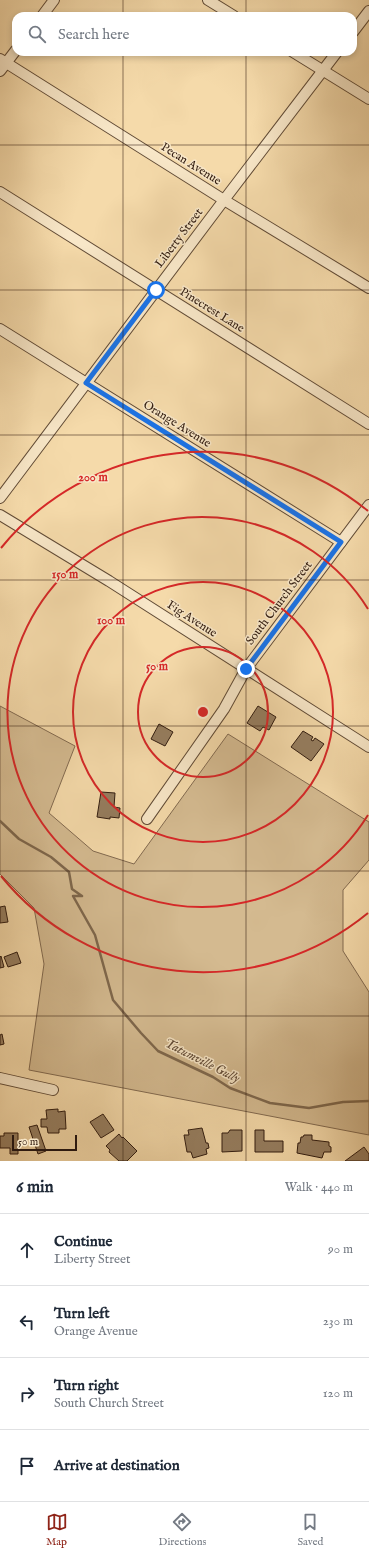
<!DOCTYPE html>
<html lang="en">
<head>
<meta charset="utf-8">
<style>
	:root { --surface:#fff; --page:#f6f6f7; --text:#1f2937; --muted:#747a83; --line:#e0e1e3; --accent:#8f2418 }
	body { margin:0; font-family:"IM FELL English",serif; background:var(--page); color:var(--text) }
	.scale { position:absolute; left:12px; bottom:10px; width:65px; box-sizing:border-box; padding-left:4px; border:2px solid #301b0f; border-top:0; font-size:11px; line-height:14px; white-space:nowrap; color:#301b0f; -webkit-text-stroke:3px #f8e7c8; paint-order:stroke }
	.stop { position:absolute; width:12px; height:12px; margin:-9px; border:3px solid #1a73e8; border-radius:50%; background:#fff }
	.stop.end { background:#1a73e8; border-color:#fff; box-shadow:0 1px 4px #0008 }
	.list { margin:0; padding:0; list-style:none }
	h2 { display:flex; justify-content:space-between; align-items:center; height:52px; margin:0; padding:0 16px; font-size:17px }
	h2 small { font-size:13px; font-weight:400; color:var(--muted) }
	.list li { display:grid; grid-template-columns:26px 1fr auto; gap:12px; align-items:center; box-sizing:border-box; height:72px; padding:0 16px; border-top:1px solid var(--line) }
	.list b { display:block; font-size:15px; white-space:nowrap }
	.list p { margin:0; font-size:13px; white-space:nowrap; color:var(--muted) }
	.list em { font-size:13px; font-style:normal; color:var(--muted) }
	.icon { flex:none; width:22px; height:22px; fill:none; stroke:currentColor; stroke-width:2; stroke-linecap:round; stroke-linejoin:round }
	.map { position:relative; flex:none; width:369px; height:1161px; overflow:hidden }
	.search { position:absolute; background:var(--surface); box-shadow:0 2px 6px #0003; left:12px; right:12px; top:12px; height:44px; display:flex; align-items:center; gap:10px; box-sizing:border-box; padding:0 14px; border-radius:12px; color:var(--muted); font-size:15px }
	.sheet { height:340px; background:var(--surface) }
	nav { display:flex; justify-content:space-around; align-items:center; box-sizing:border-box; height:56px; border-top:1px solid var(--line); background:var(--surface); font-size:11px; color:var(--muted) }
	nav a { display:grid; justify-items:center; gap:2px }
	nav .on { color:var(--accent) }
	.map>svg:first-child { display:block }
	.green { fill:#d4ba90; stroke:#826a50 }
	.lines { fill:none; stroke-linecap:round; stroke-linejoin:round }
	.stream { stroke:#7e674c; stroke-width:2.5 }
	.building { fill:#967e60; stroke:#301b0f }
	.minor-casing { stroke:#614b36; stroke-width:12 }
	.minor { stroke:#f8e7c8; stroke-width:10 }
	.route { stroke:#1a73e8; stroke-width:5 }
	.grid { fill:none; stroke:#301b0f; stroke-width:1; stroke-opacity:0.55 }
	.ring { fill:none; stroke:#d62828; stroke-width:2 }
	.labels { text-anchor:middle; dominant-baseline:central; stroke-width:3; stroke-linejoin:round; paint-order:stroke }
	.street-label { font-size:12px; fill:#301b0f; stroke:#f8e7c8 }
	.water-label { font-size:13px; font-style:italic; fill:#5e4733; stroke:#f8e7c8 }
	.centre { fill:#d62828; stroke:#f8e7c8; stroke-width:2 }
	.ring-label { font-size:12px; text-anchor:middle; font-weight:bold; fill:#d62828; stroke:#f8e7c8; stroke-width:3; stroke-linejoin:round; paint-order:stroke }
</style>
</head>
<body>
<div class="map">
<svg width="369" height="1161" viewBox="0 0 369 1161">
	<rect width="100%" height="100%" fill="#f5daaa"/>
	<filter id="stains"><feTurbulence type="fractalNoise" baseFrequency=".005" numOctaves="4"/><feColorMatrix values="0 0 0 0 .2 0 0 0 0 .09 0 0 0 0 .02 0 0 0 .5 -.17"/></filter>
	<radialGradient id="worn" r=".72"><stop offset=".6" stop-color="#630" stop-opacity="0"/><stop offset="1" stop-color="#630" stop-opacity=".3"/></radialGradient>
	<polygon class="green" points="0,706 75,746 49,813 93,851 134,864 228,734 369,822 369,860 343,890 343,951 369,992 369,1135 29,1070 44,964 34,908 0,874"/>
	<g class="lines">
		<polyline class="stream" points="0,821 19,839 51,857 69,872 72,889 82,896 73,896 95,935 113,1000 141,1033 158,1051 213,1077 230,1088 270,1103 309,1108 343,1102 369,1101"/>
	</g>
	<g class="building">
		<polygon points="258,706 276,717 269,730 263,727 260,731 247,723"/>
		<polygon points="159,724 173,732 165,746 151,739"/>
		<polygon points="303,731 313,737 311,740 313,741 315,738 324,744 311,761 291,747"/>
		<polygon points="101,792 115,793 114,807 120,808 119,818 110,817 110,819 97,817"/>
		<polygon points="5,906 8,922 0,923 0,907"/>
		<polygon points="17,952 21,963 8,967 4,957"/>
		<polygon points="1,956 4,967 0,968 0,957"/>
		<polygon points="2,1034 4,1044 0,1045 0,1035"/>
		<polygon points="58,1109 58,1112 65,1111 66,1129 59,1129 59,1133 48,1133 47,1127 41,1127 41,1119 47,1119 46,1110"/>
		<polygon points="103,1114 114,1130 101,1138 90,1122"/>
		<polygon points="37,1125 46,1151 38,1154 29,1127"/>
		<polygon points="202,1128 206,1143 208,1143 209,1148 206,1149 207,1154 193,1158 191,1152 187,1152 184,1135 189,1135 188,1130"/>
		<polygon points="230,1130 242,1130 242,1151 222,1152 222,1133 228,1133"/>
		<polygon points="255,1130 264,1130 264,1141 283,1141 283,1152 255,1152"/>
		<polygon points="4,1133 18,1133 18,1154 10,1154 10,1148 0,1148 0,1136 4,1136"/>
		<polygon points="119,1134 122,1138 123,1137 137,1151 127,1161 119,1161 109,1152 110,1150 106,1146"/>
		<polygon points="304,1135 312,1135 312,1140 329,1142 329,1146 331,1147 331,1152 324,1152 322,1158 297,1153 298,1143 300,1143 301,1137 303,1137"/>
		<polygon points="364,1147 369,1154 369,1161 345,1161"/>
	</g>
	<g class="lines">
		<defs>
			<g id="minor">
				<polyline points="208,0 234,16"/>
				<polyline points="42,16 54,0"/>
				<polyline points="353,32 369,11"/>
				<polyline points="293,52 369,99"/>
				<polyline points="0,59 224,200 369,288"/>
				<polyline points="0,71 16,50"/>
				<polyline points="0,192 369,424"/>
				<polyline points="0,329 341,542"/>
				<polyline points="0,498 224,200 337,52"/>
				<polyline points="0,515 109,581 369,747"/>
				<polyline points="147,819 224,709 246,669 369,505"/>
				<polyline points="0,1078 53,1090"/>
			</g>
		</defs>
		<use href="#minor" class="minor-casing"/>
		<use href="#minor" class="minor"/>
	</g>
	<g class="lines">
		<polyline class="route" points="156,290 86,383 341,542 246,669"/>
	</g>
	<path class="grid" d="M123,0V16M246,0V16M123,52V1161M246,52V1161M0,145H369M0,290H369M0,435H369M0,580H369M0,726H369M0,871H369M0,1016H369"/>
	<g class="ring">
		<circle cx="203" cy="712" r="65"/>
		<circle cx="203" cy="712" r="130"/>
		<path d="M368 815A195 195 0 1 1 368 609"/>
		<path d="M368 913A260 260 0 0 1 1 876M1 548A260 260 0 0 1 368 511"/>
	</g>
	<g class="labels">
		<g class="street-label">
			<text transform="translate(191 164) rotate(32)">Pecan Avenue</text>
			<text transform="translate(179 238) rotate(-53)">Liberty Street</text>
			<text transform="translate(212 310) rotate(32)">Pinecrest Lane</text>
			<text transform="translate(177 424) rotate(32)">Orange Avenue</text>
			<text transform="translate(279 603) rotate(-53)">South Church Street</text>
			<text transform="translate(192 619) rotate(33)">Fig Avenue</text>
		</g>
		<g class="water-label">
			<text transform="translate(202 1061) rotate(27)">Tatumville Gully</text>
		</g>
	</g>
	<circle cx="203" cy="712" r="6" class="centre"/>
	<g class="ring-label">
		<text x="93" y="481">200 m</text>
		<text x="65" y="578">150 m</text>
		<text x="111" y="624">100 m</text>
		<text x="157" y="670">50 m</text>
	</g>
	<rect width="100%" height="100%" filter="url(#stains)"/>
	<rect width="100%" height="100%" fill="url(#worn)"/>
</svg>
<div class="scale">50 m</div>
<div class="stop" style="left:156px;top:290px"></div>
<div class="stop end" style="left:246px;top:669px"></div>
<div class="search"><svg class="icon" aria-label="search" viewBox="0 0 24 24"><circle cx="10" cy="10" r="6"/><path d="M15 15l6 6"/></svg>Search here</div>
</div>
<section class="sheet">
<h2>6 min<small>Walk · 440 m</small></h2>
<ul class="list">
<li><svg class="icon" aria-label="ahead" viewBox="0 0 24 24"><path d="M12 20V5M6 11l6-6 6 6"/></svg><div><b>Continue</b><p>Liberty Street</p></div><em>90 m</em></li>
<li><svg class="icon" aria-label="left" viewBox="0 0 24 24"><path d="M17 20v-9H6M10 6l-5 5 5 5"/></svg><div><b>Turn left</b><p>Orange Avenue</p></div><em>230 m</em></li>
<li><svg class="icon" aria-label="right" viewBox="0 0 24 24"><path d="M7 20v-9h11M14 6l5 5-5 5"/></svg><div><b>Turn right</b><p>South Church Street</p></div><em>120 m</em></li>
<li><svg class="icon" aria-label="arrive" viewBox="0 0 24 24"><path d="M6 21V4h12l-3 4 3 4H6"/></svg><div><b>Arrive at destination</b></div></li>
</ul>
</section>
<nav>
<a class="on"><svg class="icon" aria-label="map" viewBox="0 0 24 24"><path d="M3 6l6-2 6 2 6-2v14l-6 2-6-2-6 2zM9 4v14M15 6v14"/></svg>Map</a>
<a><svg class="icon" aria-label="directions" viewBox="0 0 24 24"><path d="M12 3l9 9-9 9-9-9zM9 14v-3h6M13 9l2 2-2 2"/></svg>Directions</a>
<a><svg class="icon" aria-label="saved" viewBox="0 0 24 24"><path d="M7 4h10v16l-5-4-5 4z"/></svg>Saved</a>
</nav>
</body>
</html>
